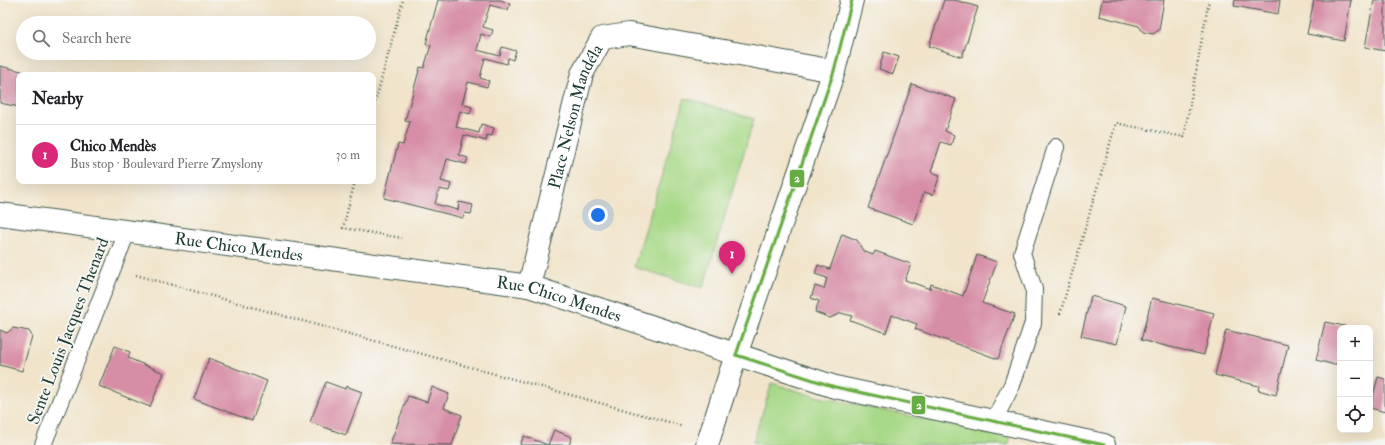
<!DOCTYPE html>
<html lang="en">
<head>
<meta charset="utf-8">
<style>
	:root { --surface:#fff; --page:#f2f2f2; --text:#202124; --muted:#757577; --line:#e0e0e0; --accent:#db2777 }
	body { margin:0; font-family:"IM FELL Double Pica",serif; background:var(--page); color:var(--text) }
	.controls { position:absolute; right:12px; bottom:12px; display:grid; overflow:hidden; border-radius:8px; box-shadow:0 4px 16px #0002 }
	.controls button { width:36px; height:36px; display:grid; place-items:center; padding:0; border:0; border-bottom:1px solid var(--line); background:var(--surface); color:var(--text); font:20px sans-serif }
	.you { position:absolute; left:598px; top:215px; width:14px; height:14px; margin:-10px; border:3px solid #fff; border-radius:50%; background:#1a73e8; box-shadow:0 0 0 6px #1a73e833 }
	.badge { display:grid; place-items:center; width:26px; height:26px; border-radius:50%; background:var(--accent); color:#fff; font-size:13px; font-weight:700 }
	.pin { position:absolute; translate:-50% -33px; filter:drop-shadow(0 1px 2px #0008) }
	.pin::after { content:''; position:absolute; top:21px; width:14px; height:12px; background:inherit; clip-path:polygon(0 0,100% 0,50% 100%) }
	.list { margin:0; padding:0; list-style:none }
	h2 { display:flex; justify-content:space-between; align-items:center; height:52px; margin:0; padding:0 16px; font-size:17px }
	h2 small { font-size:13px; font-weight:400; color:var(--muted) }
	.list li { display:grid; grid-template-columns:26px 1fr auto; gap:12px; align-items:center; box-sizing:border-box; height:60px; padding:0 16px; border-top:1px solid var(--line) }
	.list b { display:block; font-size:15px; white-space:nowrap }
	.list p { margin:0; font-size:13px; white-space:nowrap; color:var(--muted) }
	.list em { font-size:13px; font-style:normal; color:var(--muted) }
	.icon { flex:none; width:22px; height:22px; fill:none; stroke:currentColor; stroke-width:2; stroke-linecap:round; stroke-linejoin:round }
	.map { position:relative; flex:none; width:1385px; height:445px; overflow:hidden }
	.search { position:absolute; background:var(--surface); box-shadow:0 4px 16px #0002; left:16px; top:16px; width:360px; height:44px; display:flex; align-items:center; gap:10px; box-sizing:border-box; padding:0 14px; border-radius:22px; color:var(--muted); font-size:15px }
	.panel { position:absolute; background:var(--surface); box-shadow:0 4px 16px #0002; left:16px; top:72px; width:360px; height:112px; border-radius:8px }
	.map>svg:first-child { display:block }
	.green { fill:#a8d988; stroke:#648b5e }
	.building { fill:#d78da6 }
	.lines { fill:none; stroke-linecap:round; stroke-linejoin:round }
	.service-casing { stroke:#3e564a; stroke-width:18 }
	.minor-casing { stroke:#3e564a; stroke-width:24 }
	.path { stroke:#3e564a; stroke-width:2.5; stroke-dasharray:1 3; stroke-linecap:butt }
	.service { stroke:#fff; stroke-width:16 }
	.minor { stroke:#fff; stroke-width:22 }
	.bus-1-casing { stroke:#f6f6f2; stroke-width:6 }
	.bus-1 { stroke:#65ac42; stroke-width:3 }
	.labels { text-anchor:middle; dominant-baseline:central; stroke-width:4; stroke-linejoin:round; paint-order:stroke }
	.street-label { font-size:17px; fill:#1f3d34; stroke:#f6f6f2 }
	.line-badge { stroke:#f6f6f2; stroke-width:1.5 }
	.badge-label { font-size:11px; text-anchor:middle; font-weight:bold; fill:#fff }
</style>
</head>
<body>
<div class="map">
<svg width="1385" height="445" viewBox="0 0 1385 445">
	<rect width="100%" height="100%" fill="#f6f6f2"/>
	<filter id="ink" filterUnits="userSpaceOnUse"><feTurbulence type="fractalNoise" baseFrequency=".025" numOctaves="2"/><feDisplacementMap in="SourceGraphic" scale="8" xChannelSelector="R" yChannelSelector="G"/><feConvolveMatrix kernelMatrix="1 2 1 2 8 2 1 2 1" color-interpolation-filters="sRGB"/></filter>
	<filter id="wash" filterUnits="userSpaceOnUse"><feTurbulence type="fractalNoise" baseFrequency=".012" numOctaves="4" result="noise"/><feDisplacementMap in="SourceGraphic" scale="16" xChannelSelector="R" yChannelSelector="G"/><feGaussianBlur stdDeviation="0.9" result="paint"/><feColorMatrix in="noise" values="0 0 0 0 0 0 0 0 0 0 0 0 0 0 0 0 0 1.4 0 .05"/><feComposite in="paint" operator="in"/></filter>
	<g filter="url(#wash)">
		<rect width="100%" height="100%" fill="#f1e4ca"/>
		<g class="green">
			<polygon points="685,98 754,119 703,288 634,267"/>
			<polygon points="772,383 810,395 1011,437 1008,445 762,445 753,442"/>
		</g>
		<g id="blocks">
			<g class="building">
				<polygon points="438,0 501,0 510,4 508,10 490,5 483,27 493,30 491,37 481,34 477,50 500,56 502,47 516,51 513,60 508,58 507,64 485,58 480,78 489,81 487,87 468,82 462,104 472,107 470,114 460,111 456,127 479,133 481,124 494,128 492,136 487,135 486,141 464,135 459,155 468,158 466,164 447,159 441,181 451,184 449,191 439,189 435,204 458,210 459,202 473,205 471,214 465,213 463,218 384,198 398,144 403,145 410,122 405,121 420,67 424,68 431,45 426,44"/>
				<polygon points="944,0 955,0 978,7 962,57 929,46"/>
				<polygon points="1102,0 1164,0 1159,30 1153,34 1143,32 1139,26 1099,16"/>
				<polygon points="1235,0 1280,0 1278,14 1234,6"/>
				<polygon points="1314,0 1351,0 1344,41 1307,34"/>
				<polygon points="1374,0 1385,0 1385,51 1365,47"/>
				<polygon points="884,52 899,57 893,74 879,69"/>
				<polygon points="0,66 34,74 19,75 19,107 0,103"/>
				<polygon points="912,84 956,99 945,131 954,135 951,145 941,142 931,172 940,175 933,195 924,192 913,224 868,208"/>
				<polygon points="842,234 857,240 863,251 873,255 875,251 911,264 905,280 930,289 931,284 963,296 977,255 997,262 982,303 1015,314 998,359 915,329 917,324 892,315 886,333 850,320 852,316 841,313 830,318 815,312 819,301 811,298 815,286 824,289 827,278 815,274 818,265 830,269"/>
				<polygon points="1091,296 1126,306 1117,344 1081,336"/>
				<polygon points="1152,298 1214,313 1204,355 1141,340"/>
				<polygon points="1325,322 1349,327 1340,328 1340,364 1336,363 1335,365 1316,360"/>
				<polygon points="13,328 29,331 32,336 22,371 0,365 0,330 7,333"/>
				<polygon points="1226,330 1288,345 1276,395 1258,390 1259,386 1215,375"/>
				<polygon points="115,346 130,352 128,358 164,373 150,407 99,386"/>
				<polygon points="209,358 267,381 252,421 194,399"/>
				<polygon points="1378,377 1385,379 1385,412 1370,408"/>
				<polygon points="326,382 345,389 346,386 362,392 346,435 310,422"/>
				<polygon points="432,387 449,394 444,408 462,415 452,445 390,444 408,396 427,402"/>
				<polygon points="554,430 572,437 569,445 548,445"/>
				<polygon points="524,436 548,445 520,445"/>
			</g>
		</g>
	</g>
	<g filter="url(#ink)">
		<use href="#blocks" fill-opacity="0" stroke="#3e564a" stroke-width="1"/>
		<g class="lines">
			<defs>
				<g id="service">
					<polyline points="993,422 1012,385 1033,323 1034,289 1022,253 1056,147"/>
					<polyline points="43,445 127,232"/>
				</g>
				<g id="minor">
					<path id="s1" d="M0,214L529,286L835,387L1104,445"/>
					<path id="s2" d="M529,286L582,74L602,38L629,34L834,71"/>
					<polyline points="707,445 736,355 834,71 852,0"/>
				</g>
			</defs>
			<use href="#service" class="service-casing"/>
			<use href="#minor" class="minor-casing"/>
			<g class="path">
				<polyline points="373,110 403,0"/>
				<polyline points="355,181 343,228 402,238"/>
				<polyline points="136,275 676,424 682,427"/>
				<polyline points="1060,314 1116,123 1184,137 1209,0"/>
			</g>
			<use href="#service" class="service"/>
			<use href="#minor" class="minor"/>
			<defs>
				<g id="bus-1">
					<polyline points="736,355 835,387 1104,445"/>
					<polyline points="736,355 834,71 852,0"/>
				</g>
			</defs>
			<use href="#bus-1" class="bus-1-casing"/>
			<use href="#bus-1" class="bus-1"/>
		</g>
	</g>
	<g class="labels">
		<g class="street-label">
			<text stroke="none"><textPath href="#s2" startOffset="176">Place Nelson Mandéla</textPath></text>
			<text stroke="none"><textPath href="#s1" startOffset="241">Rue Chico Mendes</textPath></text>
			<text stroke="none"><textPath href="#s1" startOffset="566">Rue Chico Mendes</textPath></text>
			<text transform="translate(68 331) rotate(-69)">Sente Louis Jacques Thenard</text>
		</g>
	</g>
	<g class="line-badge">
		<rect x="789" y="169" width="16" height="19" rx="4" fill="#65ac42"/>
		<rect x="911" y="395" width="15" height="20" rx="4" fill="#65ac42"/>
	</g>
	<g class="badge-label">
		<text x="797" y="182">2</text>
		<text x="919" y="409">2</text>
	</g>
</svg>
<div class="controls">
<button>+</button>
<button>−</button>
<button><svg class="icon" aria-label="locate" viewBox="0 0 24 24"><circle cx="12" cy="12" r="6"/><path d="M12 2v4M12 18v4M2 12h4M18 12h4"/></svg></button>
</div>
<div class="you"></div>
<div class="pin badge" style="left:732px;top:274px">1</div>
<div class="search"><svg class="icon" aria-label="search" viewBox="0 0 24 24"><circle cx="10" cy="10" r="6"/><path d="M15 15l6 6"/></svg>Search here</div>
<section class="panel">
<h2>Nearby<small></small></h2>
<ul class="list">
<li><span class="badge">1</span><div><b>Chico Mendès</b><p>Bus stop · Boulevard Pierre Zmyslony</p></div><em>30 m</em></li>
</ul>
</section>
</div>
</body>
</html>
